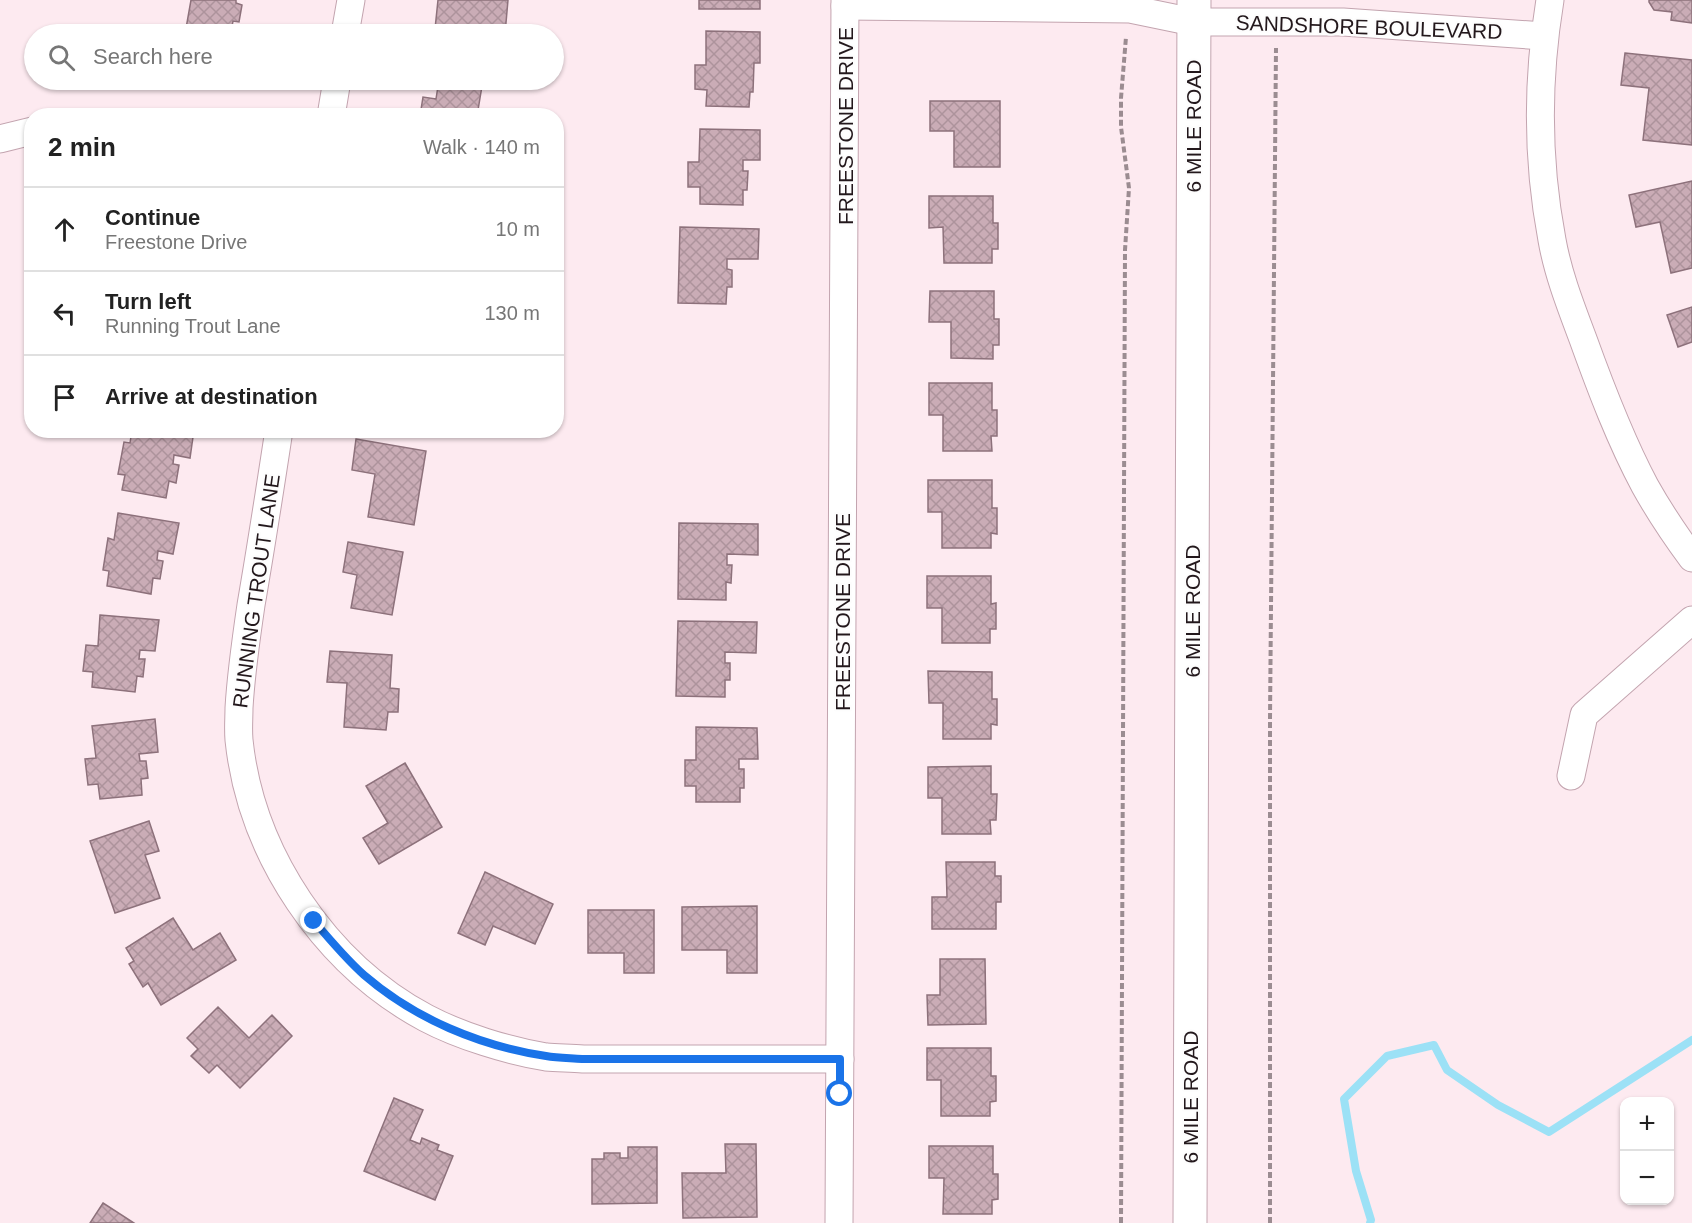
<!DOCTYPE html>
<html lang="en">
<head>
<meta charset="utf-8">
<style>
	:root { --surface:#fff; --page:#f6f6f6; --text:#222; --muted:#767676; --line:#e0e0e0 }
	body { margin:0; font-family:Arial,sans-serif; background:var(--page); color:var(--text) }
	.controls { position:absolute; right:18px; bottom:18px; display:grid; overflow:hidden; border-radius:12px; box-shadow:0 2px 4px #0004 }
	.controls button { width:54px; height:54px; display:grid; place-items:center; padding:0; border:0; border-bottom:2px solid var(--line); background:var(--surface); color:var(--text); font:30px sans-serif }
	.stop { position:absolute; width:18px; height:18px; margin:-14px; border:4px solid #1a73e8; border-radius:50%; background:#fff }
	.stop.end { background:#1a73e8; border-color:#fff; box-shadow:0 2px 6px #0008 }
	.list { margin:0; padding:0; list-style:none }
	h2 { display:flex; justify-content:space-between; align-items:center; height:78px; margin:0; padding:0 24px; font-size:26px }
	h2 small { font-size:20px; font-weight:400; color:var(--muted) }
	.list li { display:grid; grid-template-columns:39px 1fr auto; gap:18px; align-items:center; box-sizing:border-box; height:84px; padding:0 24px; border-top:2px solid var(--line) }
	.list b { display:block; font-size:22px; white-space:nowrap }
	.list p { margin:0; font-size:20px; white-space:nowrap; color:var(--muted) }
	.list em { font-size:20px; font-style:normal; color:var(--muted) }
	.icon { flex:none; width:33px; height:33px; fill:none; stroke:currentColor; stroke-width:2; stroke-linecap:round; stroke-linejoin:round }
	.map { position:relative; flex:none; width:1692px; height:1223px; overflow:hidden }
	.search { position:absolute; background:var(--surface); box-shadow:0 2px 4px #0004; left:24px; top:24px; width:540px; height:66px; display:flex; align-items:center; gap:15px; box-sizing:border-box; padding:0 21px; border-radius:33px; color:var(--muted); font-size:22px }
	.panel { position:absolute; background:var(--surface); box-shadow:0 2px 4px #0004; left:24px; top:108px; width:540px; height:330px; border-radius:24px }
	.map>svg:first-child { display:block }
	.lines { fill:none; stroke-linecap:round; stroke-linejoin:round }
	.stream { stroke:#9ce1f6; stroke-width:8 }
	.building { fill:url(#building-cross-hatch); stroke:#8d717b; stroke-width:1.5 }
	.street-casing { stroke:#c3a4af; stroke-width:29 }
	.secondary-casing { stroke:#c3a4af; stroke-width:35 }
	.path { stroke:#9b8c91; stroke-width:4; stroke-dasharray:6 3; stroke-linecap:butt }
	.street { stroke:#fff; stroke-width:27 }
	.secondary { stroke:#fff; stroke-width:33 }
	.route { stroke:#1a73e8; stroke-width:8 }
	.labels { text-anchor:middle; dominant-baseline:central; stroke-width:4.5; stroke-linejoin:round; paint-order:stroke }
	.street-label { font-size:21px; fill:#23181c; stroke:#fdfdfd }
</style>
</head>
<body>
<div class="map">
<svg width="1692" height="1223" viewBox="0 0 1692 1223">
	<defs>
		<pattern id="building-cross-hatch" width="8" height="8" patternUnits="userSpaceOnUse" patternTransform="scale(1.5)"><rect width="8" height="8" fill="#caacb6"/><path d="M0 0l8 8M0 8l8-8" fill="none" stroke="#ad939c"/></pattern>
	</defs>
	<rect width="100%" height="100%" fill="#fdeaf0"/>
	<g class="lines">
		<polyline class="stream" points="1370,1223 1371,1220 1356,1171 1344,1099 1387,1056 1434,1045 1447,1070 1498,1105 1549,1132 1692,1040"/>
	</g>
	<g class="building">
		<polygon points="191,0 236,0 236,3 242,5 239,22 233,21 231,31 254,34 185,34"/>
		<polygon points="438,0 508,0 505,34 435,29"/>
		<rect x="699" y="0" width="61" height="9"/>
		<polygon points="1649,0 1692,0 1692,23 1671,20 1672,12 1654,10 1649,2"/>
		<polygon points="706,31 760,32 760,63 754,63 753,92 750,92 749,107 706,106 707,90 695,89 695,65 706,65"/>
		<polygon points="1625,53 1692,60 1692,145 1643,140 1649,88 1621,85"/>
		<polygon points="439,80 483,80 477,116 420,116 423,97 436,99"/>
		<polygon points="930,101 1000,101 1000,167 954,167 954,131 930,131"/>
		<polygon points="700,129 760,130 760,160 743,160 743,171 748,171 747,190 743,190 743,205 700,204 700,187 688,187 688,162 699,162"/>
		<polygon points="1692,181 1692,268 1671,273 1660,222 1636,227 1629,195"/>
		<polygon points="929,196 993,196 993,223 998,223 998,249 992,249 992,263 944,263 943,227 929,228"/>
		<polygon points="680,227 759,229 758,259 727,259 727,269 732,270 732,287 727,287 726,304 678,303"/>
		<polygon points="930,291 994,291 994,319 999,319 999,345 993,345 993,359 951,358 951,322 929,322"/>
		<polygon points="1692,307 1692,342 1678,347 1667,315"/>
		<polygon points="929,383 992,383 992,410 997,410 997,436 991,436 992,451 943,451 943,415 929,415"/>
		<polygon points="132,430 194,430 190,458 174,455 173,464 179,465 176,483 169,481 166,498 122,490 125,475 118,474 124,442 130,443"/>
		<polygon points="356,439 426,451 414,525 368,517 375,474 352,470"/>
		<polygon points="928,480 992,480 992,508 997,508 997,534 991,533 991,548 942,548 942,512 928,512"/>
		<polygon points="118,513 179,523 173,554 158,551 157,560 163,561 160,579 153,578 151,594 107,586 109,571 103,570 108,538 114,540"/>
		<polygon points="679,523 758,524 758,555 727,554 727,565 732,565 731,583 726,582 726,600 678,599"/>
		<polygon points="348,542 403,552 392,615 351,608 357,575 343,572"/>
		<polygon points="927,576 991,576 991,604 996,603 996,629 990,629 990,643 942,643 942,608 927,608"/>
		<polygon points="100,615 159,620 155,651 140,650 139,659 145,659 143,677 137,676 135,692 92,687 93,672 83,671 86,645 98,646"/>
		<polygon points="678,621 757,622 756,653 725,652 725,663 730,663 730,680 725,680 725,697 676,696"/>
		<polygon points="330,651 392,655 390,688 399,689 398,712 388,712 386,730 344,727 347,683 327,682"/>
		<polygon points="928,671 992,672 992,699 997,699 997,725 991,724 991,739 943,739 943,703 929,703"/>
		<polygon points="155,719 158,752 139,754 140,761 146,761 148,778 141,779 142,795 100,799 98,784 88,785 85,759 96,758 92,726"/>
		<polygon points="696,727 757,728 758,759 739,759 739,769 744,769 744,788 740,788 740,802 696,802 696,786 685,786 685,760 696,760"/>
		<polygon points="405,763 442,827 379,864 363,838 388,823 366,786"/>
		<polygon points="991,766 991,794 997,794 996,820 990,820 991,834 942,834 942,798 928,798 928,767"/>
		<polygon points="149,821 159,851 145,855 160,898 115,913 90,841"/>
		<polygon points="946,862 995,862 995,876 1001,876 1001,902 996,902 996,929 932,929 932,897 947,897"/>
		<polygon points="485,872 553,904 535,944 493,926 485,945 458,933"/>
		<polygon points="757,906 757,973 727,973 727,950 682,950 682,907"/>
		<polygon points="588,910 654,910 654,973 624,973 624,953 588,953"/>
		<polygon points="173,918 193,950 220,933 236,960 161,1005 148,983 143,987 129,964 134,961 126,948"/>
		<polygon points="940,959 985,959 986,1024 928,1025 927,995 940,995"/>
		<polygon points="218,1007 249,1038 272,1015 292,1036 240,1088 217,1065 209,1073 191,1056 198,1049 187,1038"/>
		<polygon points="927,1048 991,1048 991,1076 996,1076 996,1101 990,1102 990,1116 941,1116 941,1080 927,1080"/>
		<polygon points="394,1098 423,1110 410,1140 420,1144 422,1138 439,1145 437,1150 453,1156 435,1200 364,1171"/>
		<polygon points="725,1144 756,1144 757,1217 683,1218 682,1173 726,1173"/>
		<polygon points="929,1146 993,1146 993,1174 998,1174 998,1199 992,1200 992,1214 943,1214 944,1178 929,1178"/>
		<polygon points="628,1147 657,1147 657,1203 592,1204 592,1159 604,1159 604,1153 620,1153 620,1158 628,1158"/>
		<polygon points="103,1203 134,1223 90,1223"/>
	</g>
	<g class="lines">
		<defs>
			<g id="street">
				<path d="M1550,0C1537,79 1537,161 1552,240C1558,274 1571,307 1583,339C1601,389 1620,439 1645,486C1659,511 1675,535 1692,558"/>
				<polyline points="845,6 1130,9 1193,22 1343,22 1544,36"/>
				<polyline points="345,34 351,0"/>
				<polyline points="331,116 337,80"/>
				<polyline points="0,139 32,131"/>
				<path d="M279,430C270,489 261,547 251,605C246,639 241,673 239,708C239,718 238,729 239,740C251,854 325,964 426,1018C460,1036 509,1051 546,1057C558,1058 571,1058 583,1059H840"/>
				<polyline points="1571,776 1584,715 1692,620"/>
				<polyline points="839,1223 845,0"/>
			</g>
			<polyline id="secondary" points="1190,1223 1194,0"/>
		</defs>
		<use href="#street" class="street-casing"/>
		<use href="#secondary" class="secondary-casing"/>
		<g class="path">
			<polyline points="1121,1223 1125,250 1129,188 1121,127 1121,98 1126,37"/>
			<polyline points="1270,1223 1270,719 1276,48"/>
		</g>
		<use href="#street" class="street"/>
		<use href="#secondary" class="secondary"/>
	</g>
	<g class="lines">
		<path class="route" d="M314,921C330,940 346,959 364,975C415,1019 480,1046 546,1056C558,1058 570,1058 582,1059H840V1094"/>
	</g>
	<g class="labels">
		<g class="street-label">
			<text transform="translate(1369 27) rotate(2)">SANDSHORE BOULEVARD</text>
			<text transform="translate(845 126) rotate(-90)">FREESTONE DRIVE</text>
			<text transform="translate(1193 126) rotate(-90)">6 MILE ROAD</text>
			<text transform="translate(256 591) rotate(-82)">RUNNING TROUT LANE</text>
			<text transform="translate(1192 611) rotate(-90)">6 MILE ROAD</text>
			<text transform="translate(842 612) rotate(-90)">FREESTONE DRIVE</text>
			<text transform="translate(1190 1097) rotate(-90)">6 MILE ROAD</text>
		</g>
	</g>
</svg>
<div class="controls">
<button>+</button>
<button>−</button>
</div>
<div class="stop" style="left:840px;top:1094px"></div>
<div class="stop end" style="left:314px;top:921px"></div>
<div class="search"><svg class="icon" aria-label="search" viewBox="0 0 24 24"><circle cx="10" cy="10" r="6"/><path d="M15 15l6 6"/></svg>Search here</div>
<section class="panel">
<h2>2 min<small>Walk · 140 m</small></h2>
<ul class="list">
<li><svg class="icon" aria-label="ahead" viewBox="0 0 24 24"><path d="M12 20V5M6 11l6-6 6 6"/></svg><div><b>Continue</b><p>Freestone Drive</p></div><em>10 m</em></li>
<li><svg class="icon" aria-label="left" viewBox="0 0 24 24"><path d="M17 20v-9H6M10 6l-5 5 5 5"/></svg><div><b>Turn left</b><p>Running Trout Lane</p></div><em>130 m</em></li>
<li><svg class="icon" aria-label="arrive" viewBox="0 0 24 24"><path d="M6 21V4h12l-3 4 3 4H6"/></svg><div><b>Arrive at destination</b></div></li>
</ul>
</section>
</div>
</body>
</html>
